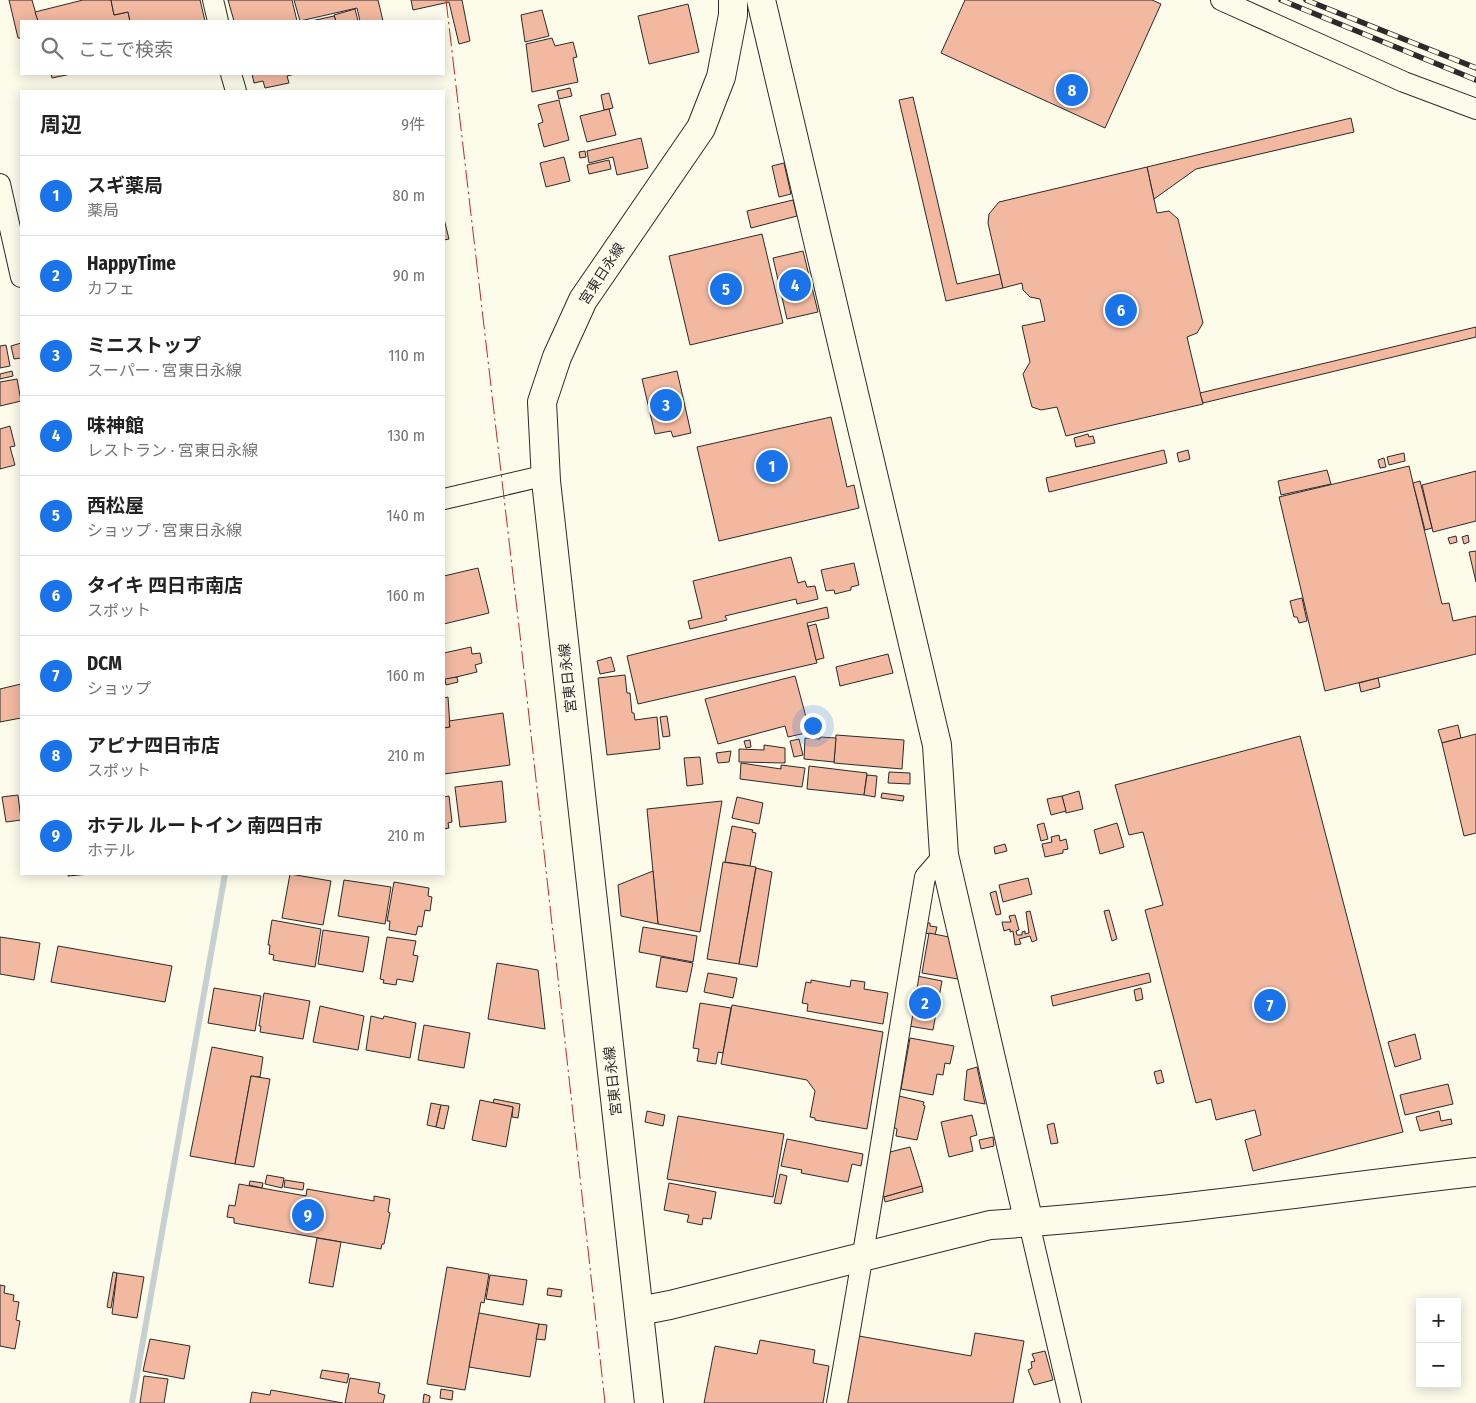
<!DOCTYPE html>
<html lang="ja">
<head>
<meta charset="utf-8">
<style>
	:root { --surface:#fff; --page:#f6f6f6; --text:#222; --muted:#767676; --line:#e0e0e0; --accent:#1a73e8 }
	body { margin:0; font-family:"Fira Sans Condensed","Noto Sans JP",sans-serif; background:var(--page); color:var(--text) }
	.controls { position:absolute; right:15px; bottom:15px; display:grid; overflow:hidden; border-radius:0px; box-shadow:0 2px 12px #0003 }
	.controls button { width:45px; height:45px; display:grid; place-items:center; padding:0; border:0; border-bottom:1px solid var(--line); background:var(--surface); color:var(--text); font:25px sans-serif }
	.you { position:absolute; left:812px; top:725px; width:18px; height:18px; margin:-12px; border:4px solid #fff; border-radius:50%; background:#1a73e8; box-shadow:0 0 0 8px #1a73e833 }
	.badge { display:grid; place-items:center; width:32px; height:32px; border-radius:50%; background:var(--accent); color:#fff; font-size:16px; font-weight:700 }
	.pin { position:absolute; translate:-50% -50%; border:2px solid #fff; box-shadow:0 1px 5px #0006 }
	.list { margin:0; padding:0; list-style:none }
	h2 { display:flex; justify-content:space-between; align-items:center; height:65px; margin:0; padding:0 20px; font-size:21px }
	h2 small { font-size:16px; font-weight:400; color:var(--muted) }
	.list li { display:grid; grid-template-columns:32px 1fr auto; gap:15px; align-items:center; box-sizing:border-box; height:80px; padding:0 20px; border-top:1px solid var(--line) }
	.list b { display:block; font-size:19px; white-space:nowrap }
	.list p { margin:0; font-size:16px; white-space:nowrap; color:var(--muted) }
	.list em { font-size:16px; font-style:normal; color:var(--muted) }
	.icon { flex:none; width:28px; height:28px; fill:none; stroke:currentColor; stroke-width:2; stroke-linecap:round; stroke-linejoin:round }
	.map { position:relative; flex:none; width:1476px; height:1403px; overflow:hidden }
	.search { position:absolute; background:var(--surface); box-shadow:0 2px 12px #0003; left:20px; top:20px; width:425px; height:55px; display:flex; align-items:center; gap:12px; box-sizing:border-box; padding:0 18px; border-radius:0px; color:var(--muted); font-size:19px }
	.panel { position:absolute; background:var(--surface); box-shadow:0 2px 12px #0003; left:20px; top:90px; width:425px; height:785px; border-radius:0px }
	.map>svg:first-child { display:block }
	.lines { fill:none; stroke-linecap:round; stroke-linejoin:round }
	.stream { stroke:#c7d0d0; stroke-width:6 }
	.building { fill:#f2b8a0; stroke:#2b2b2b }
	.street-casing { stroke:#2b2b2b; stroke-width:22 }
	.secondary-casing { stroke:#2b2b2b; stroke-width:30 }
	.street { stroke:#fdfbea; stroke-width:20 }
	.secondary { stroke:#fdfbea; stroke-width:28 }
	.rail-casing { stroke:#2b2b2b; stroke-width:5.5 }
	.rail { stroke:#fdfbea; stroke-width:4; stroke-dasharray:11; stroke-linecap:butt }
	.power { stroke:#c62828; stroke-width:1; stroke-dasharray:18 4 2.5 4; stroke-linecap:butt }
	.labels { text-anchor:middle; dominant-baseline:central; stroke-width:4; stroke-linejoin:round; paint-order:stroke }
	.street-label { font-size:14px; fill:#2b2b2b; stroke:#fdfbea }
</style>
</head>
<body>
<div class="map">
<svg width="1476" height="1403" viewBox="0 0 1476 1403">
	<rect width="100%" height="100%" fill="#fdfbea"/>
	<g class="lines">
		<polyline class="stream" points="132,1403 225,874"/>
	</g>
	<g class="building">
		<polygon points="9,0 32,0 38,21 21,21 21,38 18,38"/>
		<polygon points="83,0 111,0 114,15 128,12 130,21 38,21 35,12"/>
		<polygon points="111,0 200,0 205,21 130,21 128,12 114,15"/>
		<polygon points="228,0 292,0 297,21 234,21"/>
		<polygon points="294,0 378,0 383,21 360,21 357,8 300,21"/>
		<polygon points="411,0 462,0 470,41 459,44 449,2 413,10"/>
		<polygon points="965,0 1152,0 1161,4 1105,128 941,53"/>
		<polygon points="688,4 699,52 649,64 638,16"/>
		<polygon points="355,9 358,21 336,21 334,15"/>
		<polygon points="542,10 549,36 525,42 521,15"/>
		<polygon points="334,16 336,21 311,21"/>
		<polygon points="552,38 555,46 573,42 577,57 573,58 578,82 532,92 526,44"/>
		<polygon points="51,74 71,74 52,78"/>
		<polygon points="252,74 295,74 287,76 289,83 265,88 263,81 254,83"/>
		<polygon points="570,88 572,96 559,99 557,91"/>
		<polygon points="609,93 613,108 604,110 601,95"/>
		<polygon points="913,97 957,284 1000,274 1003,288 946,301 899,100"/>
		<polygon points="559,100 569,140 544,147 538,124 543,122 538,105"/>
		<polygon points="609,109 616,135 587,142 580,116"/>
		<polygon points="1351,118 1354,132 1196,169 1154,199 1147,167"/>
		<polygon points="641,138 648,168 617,175 613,157 589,163 587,151"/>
		<polygon points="585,151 586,157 580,158 579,152"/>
		<polygon points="564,157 570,181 546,187 540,163"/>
		<polygon points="609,160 611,169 589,174 587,165"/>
		<polygon points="784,163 791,194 779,197 772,166"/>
		<polygon points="1147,167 1157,213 1169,211 1178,219 1203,323 1197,333 1187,337 1203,404 1066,436 1057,407 1041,410 1032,407 1023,374 1030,362 1022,326 1045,321 1040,299 1030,297 1023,290 1022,283 1003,288 988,223 989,214 999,202"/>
		<polygon points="793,200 797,216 751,228 747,211"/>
		<polygon points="444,219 449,239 444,240"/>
		<polygon points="762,234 783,323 690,345 669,256"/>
		<polygon points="803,251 818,312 787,319 773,258"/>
		<polygon points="1476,327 1476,337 1203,403 1200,393"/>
		<polygon points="21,343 21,358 14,359 11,346"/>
		<polygon points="6,345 10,366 0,368 0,346"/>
		<polygon points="12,371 13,376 0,379 0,374"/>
		<polygon points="677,371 691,433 673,437 671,431 655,434 642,379"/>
		<polygon points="17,379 21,401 0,406 0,382"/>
		<polygon points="831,417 847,487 854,485 859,508 719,541 697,447"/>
		<polygon points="10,426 15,446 10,447 15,465 0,469 0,429"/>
		<polygon points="1088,434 1089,437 1093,436 1095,443 1076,447 1074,438"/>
		<polygon points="1164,450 1167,463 1049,492 1046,478"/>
		<polygon points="1188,450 1190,459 1179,462 1177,453"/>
		<polygon points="1404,453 1405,461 1389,465 1387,457"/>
		<polygon points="1384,458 1386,467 1380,468 1378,460"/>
		<polygon points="1409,466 1442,604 1449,603 1453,621 1476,616 1476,654 1325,691 1279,497"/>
		<polygon points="1327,470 1331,484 1281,495 1278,481"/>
		<polygon points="1476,471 1476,521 1433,532 1422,485"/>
		<polygon points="1420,481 1432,528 1425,530 1413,483"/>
		<polygon points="1468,535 1469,542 1464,544 1462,537"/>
		<polygon points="1456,536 1457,542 1450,544 1448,538"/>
		<polygon points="1476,551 1476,582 1469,552"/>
		<polygon points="791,557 798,583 805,581 807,587 815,586 818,599 797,604 796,599 725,616 727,620 690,629 688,621 702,618 693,581"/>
		<polygon points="854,563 859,585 851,587 851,590 835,594 834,590 826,591 821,570"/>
		<polygon points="478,568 489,613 444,624 444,576"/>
		<polygon points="1302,598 1307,621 1299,623 1297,617 1294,617 1290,601"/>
		<polygon points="827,607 829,618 807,623 817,663 638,704 627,656"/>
		<polygon points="816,624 824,658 816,660 808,626"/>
		<polygon points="471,647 472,654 480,653 482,663 475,665 477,672 444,680 444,653"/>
		<polygon points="888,654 893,673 840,686 836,667"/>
		<polygon points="611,657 615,671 600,674 597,661"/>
		<polygon points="625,675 627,693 630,693 632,713 634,713 635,720 657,717 660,749 607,755 598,678"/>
		<polygon points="795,676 810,732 788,737 785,726 718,744 705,699"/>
		<polygon points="457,677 458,682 446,685 445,679"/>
		<polygon points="1378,678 1380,687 1361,692 1359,683"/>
		<polygon points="21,684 21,718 0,722 0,689"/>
		<polygon points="448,697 450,727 444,728 444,698"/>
		<polygon points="503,713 510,765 444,774 444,728 450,727 449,721"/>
		<polygon points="667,716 670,736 663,737 660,717"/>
		<polygon points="1458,725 1461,738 1442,743 1438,730"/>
		<polygon points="1476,734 1476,833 1464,836 1442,743"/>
		<polygon points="836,735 904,740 902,769 834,763"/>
		<polygon points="1300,736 1403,1132 1253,1171 1245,1140 1261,1135 1255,1110 1216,1120 1211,1099 1196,1103 1145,910 1163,905 1143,832 1129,835 1115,785"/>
		<polygon points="820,737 836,738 834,762 804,759 805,738 820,739"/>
		<polygon points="799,739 803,755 794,757 790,741"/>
		<polygon points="750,740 751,747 746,748 744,741"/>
		<polygon points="764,745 785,748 785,763 739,762 739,749 764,750"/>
		<polygon points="731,751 729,762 718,763 716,753"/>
		<polygon points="700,757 703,784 687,786 684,758"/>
		<polygon points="741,763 781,769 781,765 805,768 802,787 740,779"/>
		<polygon points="809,766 867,773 864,795 807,789"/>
		<polygon points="889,772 910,773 910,784 888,783"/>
		<polygon points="867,775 877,776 875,797 864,795"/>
		<polygon points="502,781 506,822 460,827 455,787"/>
		<polygon points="1079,791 1083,809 1066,813 1062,796"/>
		<polygon points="882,793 904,796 903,801 881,798"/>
		<polygon points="18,795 21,820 6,822 2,797"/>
		<polygon points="449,796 452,822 448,823 449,828 444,829 444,797"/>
		<polygon points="1062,796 1066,811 1051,815 1047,799"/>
		<polygon points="737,797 763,803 759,824 732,818"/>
		<polygon points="722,801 700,932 658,924 647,809"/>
		<polygon points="1044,823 1048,839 1041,841 1037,825"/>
		<polygon points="1117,823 1124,847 1100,854 1094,830"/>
		<polygon points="732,826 753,830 752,832 756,833 750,866 725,862"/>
		<polygon points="1059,835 1060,841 1066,839 1068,849 1063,850 1063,853 1045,857 1042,844 1052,842 1051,837"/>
		<polygon points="1005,844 1007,851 995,854 994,847"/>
		<polygon points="723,862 756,867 739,964 707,959"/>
		<polygon points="756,868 772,872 757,967 739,964"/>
		<polygon points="653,871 658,924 621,916 618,885"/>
		<polygon points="68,874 90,874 68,876"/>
		<polygon points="290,874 331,881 323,925 282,918"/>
		<polygon points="1028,878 1032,894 1003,902 999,885"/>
		<polygon points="344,880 391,887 385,924 338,916"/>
		<polygon points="394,882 429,888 428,896 432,897 430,911 425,910 422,927 418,926 416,935 389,930 390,921 387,921"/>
		<polygon points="996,891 1001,914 996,915 990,893"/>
		<polygon points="1109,910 1117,939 1112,941 1104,911"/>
		<polygon points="1030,911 1037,940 1032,942 1030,936 1019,939 1021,944 1015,945 1013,931 1010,932 1010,929 1004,931 1002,922 1011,922 1009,916 1015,915 1019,930 1016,931 1017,935 1022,935 1022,932 1025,931 1025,934 1029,933 1026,912"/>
		<polygon points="272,920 321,929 315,967 273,960 274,955 269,954 270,945 268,945"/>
		<polygon points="927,923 930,923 930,926 937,927 935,935 925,933"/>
		<polygon points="643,927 697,936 693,962 639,952"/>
		<polygon points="323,930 369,937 363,972 318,964"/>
		<polygon points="929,933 949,937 958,979 922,973"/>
		<polygon points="0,937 40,943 34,980 0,974"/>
		<polygon points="387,937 416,941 413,955 418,956 413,982 397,979 396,985 383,983 384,980 380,979"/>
		<polygon points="58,946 172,966 165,1002 51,982"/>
		<polygon points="661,957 693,963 687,992 656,987"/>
		<polygon points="497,963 538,970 545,1029 488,1019"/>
		<polygon points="708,973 737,978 733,998 704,992"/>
		<polygon points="1149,973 1151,982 1053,1006 1051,996"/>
		<polygon points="917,976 942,981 933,1030 909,1026"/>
		<polygon points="811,980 850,987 851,980 865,982 864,989 888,993 883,1024 807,1011 808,1004 802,1003 806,982 811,983"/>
		<polygon points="214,988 261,996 255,1031 208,1023"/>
		<polygon points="1141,988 1143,999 1136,1001 1134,990"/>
		<polygon points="264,993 310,1001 303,1039 260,1032 261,1026 259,1026"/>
		<polygon points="700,1003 731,1008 723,1053 718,1052 716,1064 697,1061 699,1049 693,1048"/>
		<polygon points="732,1005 883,1032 867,1129 815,1120 815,1118 810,1117 815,1091 807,1080 721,1064"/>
		<polygon points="320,1006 364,1016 358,1050 313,1042"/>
		<polygon points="371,1016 383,1019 384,1016 416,1023 410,1058 366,1050"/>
		<polygon points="424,1025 470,1033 464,1068 418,1060"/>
		<polygon points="1415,1034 1421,1059 1395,1067 1388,1042"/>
		<polygon points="910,1038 954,1046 950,1064 945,1063 943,1075 937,1074 933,1095 901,1089"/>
		<polygon points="212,1047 263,1057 260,1077 251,1076 235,1164 190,1156"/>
		<polygon points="977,1067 985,1104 964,1100 967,1070"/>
		<polygon points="1161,1070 1164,1082 1157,1084 1154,1072"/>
		<polygon points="251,1076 270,1079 254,1167 235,1164"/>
		<polygon points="1448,1084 1453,1104 1405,1115 1400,1095"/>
		<polygon points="899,1096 924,1102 923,1105 925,1106 917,1140 896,1136 897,1129 893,1127"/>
		<polygon points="494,1099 520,1104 518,1118 512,1117 513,1107 493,1103"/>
		<polygon points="480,1100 513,1107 506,1147 472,1140"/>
		<polygon points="431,1103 441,1105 436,1127 427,1125"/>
		<polygon points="441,1105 449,1106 444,1129 436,1127"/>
		<polygon points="647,1111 665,1115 663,1126 645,1122"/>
		<polygon points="1439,1111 1441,1121 1451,1119 1452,1124 1420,1131 1416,1117"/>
		<polygon points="972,1115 977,1135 970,1137 973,1151 949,1157 941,1122"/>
		<polygon points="678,1116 784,1134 773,1197 667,1179"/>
		<polygon points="1054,1123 1058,1143 1051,1144 1047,1125"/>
		<polygon points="993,1137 994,1146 981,1149 979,1140"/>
		<polygon points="787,1139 863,1154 861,1166 852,1164 848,1182 801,1173 802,1170 781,1166"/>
		<polygon points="910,1147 922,1186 884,1197 882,1191 890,1152"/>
		<polygon points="780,1174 787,1176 781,1204 774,1203"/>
		<polygon points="267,1175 284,1178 282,1188 265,1184"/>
		<polygon points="285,1180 304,1183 303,1190 284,1187"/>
		<polygon points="250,1181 263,1183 262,1188 249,1185"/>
		<polygon points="669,1183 716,1192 711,1219 703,1218 702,1225 687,1222 689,1215 664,1210"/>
		<polygon points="239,1184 306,1196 307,1189 374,1201 374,1196 390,1199 388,1212 390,1213 384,1244 382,1244 381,1249 234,1223 234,1218 227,1217 229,1205 235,1206"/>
		<polygon points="922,1186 923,1192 885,1202 884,1197"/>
		<polygon points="317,1238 341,1242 333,1287 309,1283"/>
		<polygon points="447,1267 489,1274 484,1303 481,1302 465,1390 427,1384"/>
		<polygon points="113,1272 117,1273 111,1308 107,1307"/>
		<polygon points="117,1273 144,1277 137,1318 112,1314"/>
		<polygon points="490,1275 527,1280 523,1305 486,1299"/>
		<polygon points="0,1285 5,1286 4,1293 14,1295 13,1301 19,1302 16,1320 20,1321 15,1349 0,1346"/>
		<polygon points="548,1288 562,1290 561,1297 547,1295"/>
		<polygon points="479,1313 539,1324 530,1377 469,1367"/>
		<polygon points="539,1324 547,1325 545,1340 536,1339"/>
		<polygon points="975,1333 1024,1341 1013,1403 847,1403 859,1336 971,1356"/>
		<polygon points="150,1339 190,1346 184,1379 143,1371"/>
		<polygon points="760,1340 815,1350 813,1363 829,1366 823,1403 704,1403 715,1346 757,1354"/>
		<polygon points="1045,1351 1053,1380 1034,1385 1028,1370 1032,1368 1031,1362 1035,1361 1032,1354"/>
		<polygon points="322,1370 349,1374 347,1383 320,1378"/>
		<polygon points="144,1376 168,1379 164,1403 140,1403"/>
		<polygon points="350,1378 380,1383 378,1393 385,1395 383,1403 345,1403"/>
		<polygon points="441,1389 453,1391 452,1400 440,1398"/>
		<polygon points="271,1390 343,1403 250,1403 252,1392 270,1395"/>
		<polygon points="424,1394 430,1396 429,1403 423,1403"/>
	</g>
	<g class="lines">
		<defs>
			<g id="street">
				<polyline points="213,0 218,21"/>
				<polyline points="1221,0 1404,82 1476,109"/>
				<polyline points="231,74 236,91"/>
				<polyline points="0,184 21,277"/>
				<polyline points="444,499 547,475"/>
				<polyline points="1029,1223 1071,1403"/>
				<path d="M837,1403C869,1228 895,1052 925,877L944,855"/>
			</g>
			<g id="secondary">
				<polyline points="761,0 937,745 944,855 1029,1223"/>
				<path d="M639,1311L670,1305L990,1225C1153,1215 1314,1190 1476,1172"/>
				<polyline points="649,1403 546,481 542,402 557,357 583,300 701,128 721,77 733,15 733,0"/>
			</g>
		</defs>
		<use href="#street" class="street-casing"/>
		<use href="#secondary" class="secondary-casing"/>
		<use href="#street" class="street"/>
		<use href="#secondary" class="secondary"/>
		<defs>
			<g id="rail">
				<polyline points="1281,0 1476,80"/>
				<polyline points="1306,0 1476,68"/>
			</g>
		</defs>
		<use href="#rail" class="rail-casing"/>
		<use href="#rail" class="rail"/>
		<polyline class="power" points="446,0 520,635 605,1403"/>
	</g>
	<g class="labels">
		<g class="street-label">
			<text transform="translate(602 274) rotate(-57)">宮東日永線</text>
			<text transform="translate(568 678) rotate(-96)">宮東日永線</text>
			<text transform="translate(613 1081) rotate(-96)">宮東日永線</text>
		</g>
	</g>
</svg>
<div class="controls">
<button>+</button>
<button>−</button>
</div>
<div class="you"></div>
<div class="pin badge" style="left:772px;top:466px">1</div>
<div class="pin badge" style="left:925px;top:1003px">2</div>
<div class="pin badge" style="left:666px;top:405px">3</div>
<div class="pin badge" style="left:795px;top:285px">4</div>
<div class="pin badge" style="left:726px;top:289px">5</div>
<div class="pin badge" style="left:1121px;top:310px">6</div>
<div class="pin badge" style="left:1270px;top:1005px">7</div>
<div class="pin badge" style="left:1072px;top:90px">8</div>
<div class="pin badge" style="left:308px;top:1215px">9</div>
<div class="search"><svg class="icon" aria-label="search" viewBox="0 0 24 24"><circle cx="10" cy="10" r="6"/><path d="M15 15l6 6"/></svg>ここで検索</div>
<section class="panel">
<h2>周辺<small>9件</small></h2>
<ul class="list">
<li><span class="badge">1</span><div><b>スギ薬局</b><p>薬局</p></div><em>80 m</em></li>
<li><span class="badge">2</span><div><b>HappyTime</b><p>カフェ</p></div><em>90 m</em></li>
<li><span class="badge">3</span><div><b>ミニストップ</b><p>スーパー · 宮東日永線</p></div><em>110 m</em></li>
<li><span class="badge">4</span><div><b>味神館</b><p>レストラン · 宮東日永線</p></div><em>130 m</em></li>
<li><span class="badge">5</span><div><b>西松屋</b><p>ショップ · 宮東日永線</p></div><em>140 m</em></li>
<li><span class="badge">6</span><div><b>タイキ 四日市南店</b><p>スポット</p></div><em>160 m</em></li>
<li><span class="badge">7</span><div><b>DCM</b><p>ショップ</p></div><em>160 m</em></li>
<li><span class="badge">8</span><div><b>アピナ四日市店</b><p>スポット</p></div><em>210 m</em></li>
<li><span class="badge">9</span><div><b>ホテル ルートイン 南四日市</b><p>ホテル</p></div><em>210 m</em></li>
</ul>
</section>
</div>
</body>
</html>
